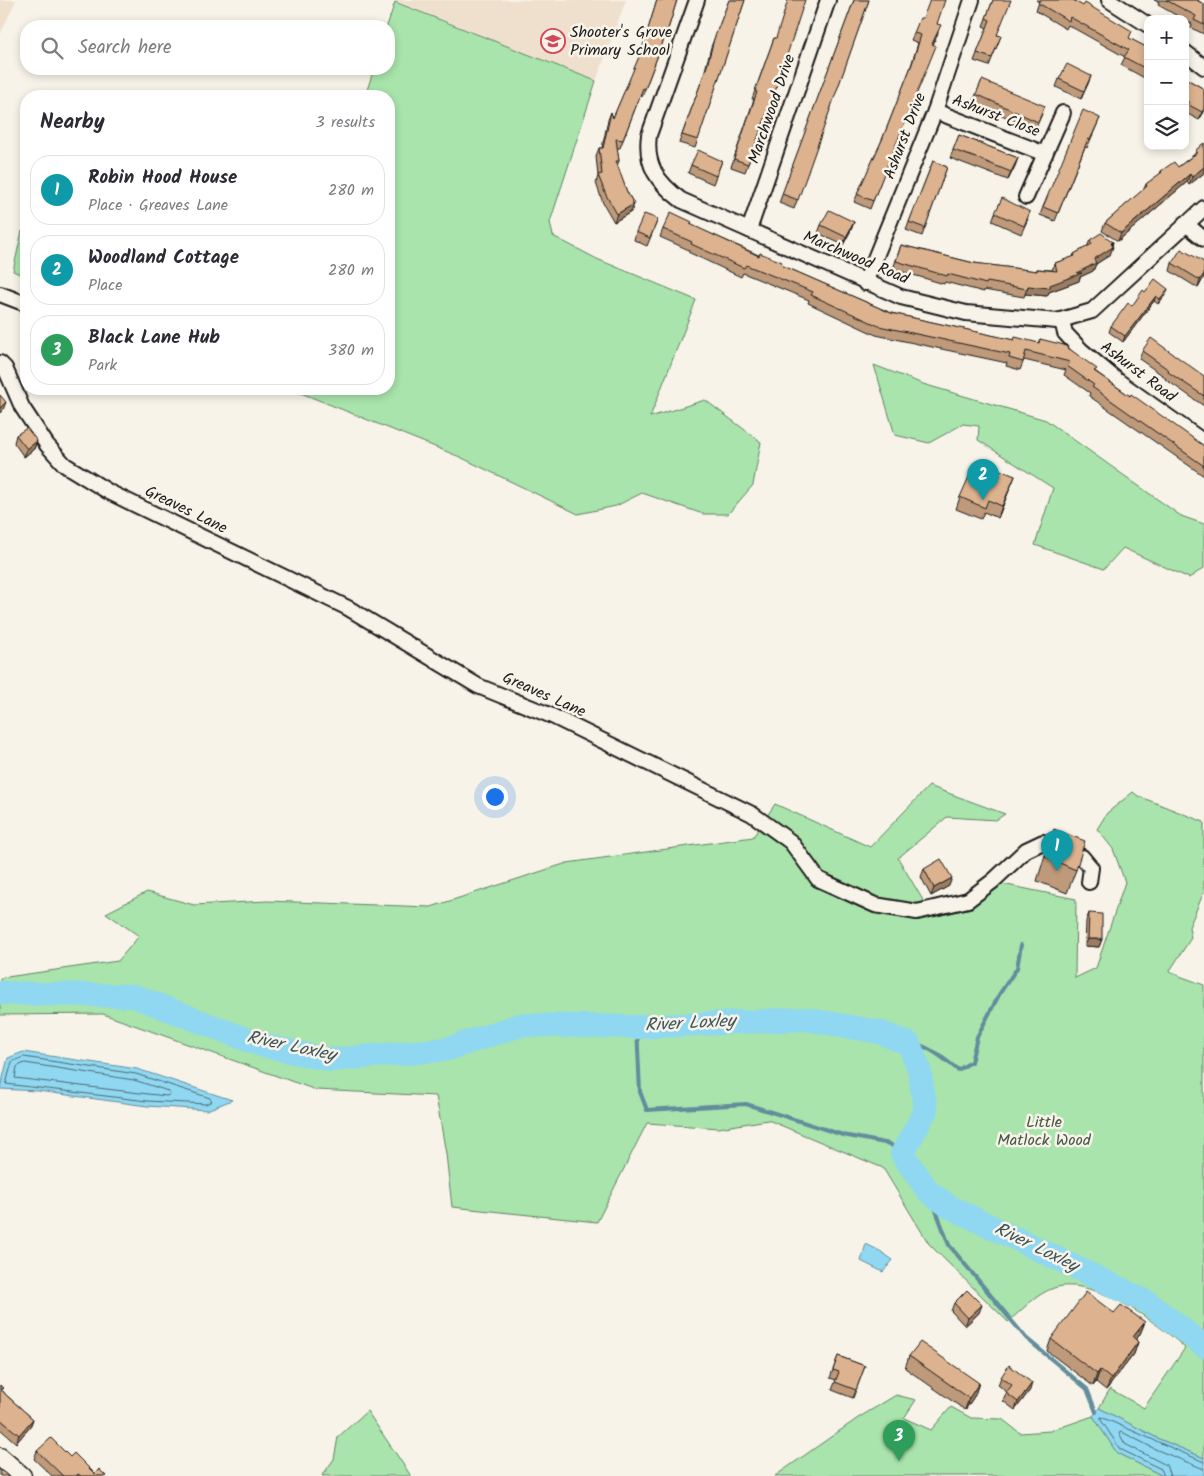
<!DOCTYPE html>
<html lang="en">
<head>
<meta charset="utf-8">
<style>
	:root { --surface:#fff; --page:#f7f7f7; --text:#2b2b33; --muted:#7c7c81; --line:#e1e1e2; --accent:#1a73e8 }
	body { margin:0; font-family:Kalam,sans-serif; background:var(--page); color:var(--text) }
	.controls { position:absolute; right:15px; top:15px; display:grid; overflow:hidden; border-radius:10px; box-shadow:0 2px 8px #0003 }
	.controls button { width:45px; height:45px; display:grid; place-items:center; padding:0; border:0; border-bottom:1px solid var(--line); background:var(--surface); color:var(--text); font:25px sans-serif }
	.you { position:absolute; left:494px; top:796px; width:18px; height:18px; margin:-12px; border:4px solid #fff; border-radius:50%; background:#1a73e8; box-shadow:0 0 0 8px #1a73e833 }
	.badge { display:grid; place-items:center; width:32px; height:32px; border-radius:50%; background:var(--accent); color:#fff; font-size:16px; font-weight:700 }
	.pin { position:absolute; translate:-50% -41px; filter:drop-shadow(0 1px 2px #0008) }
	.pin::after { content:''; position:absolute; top:26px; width:18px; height:15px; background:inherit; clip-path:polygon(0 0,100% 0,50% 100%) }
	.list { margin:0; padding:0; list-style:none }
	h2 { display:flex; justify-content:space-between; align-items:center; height:65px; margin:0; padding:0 20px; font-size:21px }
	h2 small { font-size:16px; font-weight:400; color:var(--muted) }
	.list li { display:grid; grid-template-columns:32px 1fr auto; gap:15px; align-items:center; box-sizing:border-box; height:70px; margin:0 10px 10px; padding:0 10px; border:1px solid var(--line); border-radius:20px }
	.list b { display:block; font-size:19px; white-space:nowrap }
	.list p { margin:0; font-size:16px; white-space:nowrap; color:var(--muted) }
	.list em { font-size:16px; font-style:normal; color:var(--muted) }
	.icon { flex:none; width:28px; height:28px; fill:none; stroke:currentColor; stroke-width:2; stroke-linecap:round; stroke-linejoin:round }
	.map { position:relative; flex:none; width:1204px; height:1476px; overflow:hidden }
	.search { position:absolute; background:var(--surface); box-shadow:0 2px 8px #0003; left:20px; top:20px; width:375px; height:55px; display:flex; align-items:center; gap:12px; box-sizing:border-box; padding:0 18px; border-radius:20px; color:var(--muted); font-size:19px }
	.panel { position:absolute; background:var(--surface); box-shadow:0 2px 8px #0003; left:20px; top:90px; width:375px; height:305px; border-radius:20px }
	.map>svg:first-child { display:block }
	.built { fill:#efe0cd }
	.green { fill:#a8e4ab; stroke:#628064 }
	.water { fill:#90d8f1; stroke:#628d9c }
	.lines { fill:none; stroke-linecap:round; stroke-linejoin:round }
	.shore { stroke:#4a6771; stroke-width:1 }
	.stream { stroke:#628d9c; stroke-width:4 }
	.river { stroke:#90d8f1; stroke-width:24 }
	.minor-casing { stroke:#1c1c1c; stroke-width:18 }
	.major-casing { stroke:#1c1c1c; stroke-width:21 }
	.minor { stroke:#f7f3e8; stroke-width:14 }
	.major { stroke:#f7f3e8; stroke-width:18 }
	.wall { fill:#be997a; stroke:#1c1c1c }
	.shaded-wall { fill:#9b7d63; stroke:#1c1c1c }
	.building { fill:#ddb28e; stroke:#1c1c1c }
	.labels { text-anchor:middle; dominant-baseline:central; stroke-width:5; stroke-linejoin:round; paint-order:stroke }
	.poi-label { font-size:16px; fill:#1c1c1c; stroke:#f7f3e8; text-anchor:start }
	.street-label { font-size:16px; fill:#1c1c1c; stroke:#f7f3e8 }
	.park-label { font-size:16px; fill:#465847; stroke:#f7f3e8 }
	.water-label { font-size:18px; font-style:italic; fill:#3f545c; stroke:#f7f3e8 }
</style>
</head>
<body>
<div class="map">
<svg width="1204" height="1476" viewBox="0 0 1204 1476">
	<rect width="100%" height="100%" fill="#f7f3e8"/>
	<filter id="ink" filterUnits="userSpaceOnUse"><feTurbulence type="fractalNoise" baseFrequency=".02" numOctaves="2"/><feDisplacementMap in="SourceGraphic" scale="10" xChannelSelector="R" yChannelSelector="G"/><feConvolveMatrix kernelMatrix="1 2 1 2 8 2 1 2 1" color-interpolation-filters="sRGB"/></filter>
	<g filter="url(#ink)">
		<g class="built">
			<polygon points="0,0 16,0 0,35"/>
			<polygon points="393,0 626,0 596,81"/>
		</g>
		<g class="green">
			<polygon points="395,2 596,81 550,222 553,236 597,259 696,300 650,417 705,400 761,442 753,485 728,514 703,514 642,493 616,506 578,514 460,457 291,389 389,389 389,96 365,96 374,69 389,69 387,26"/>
			<polygon points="22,231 26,233 26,277 13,271"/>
			<polygon points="874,365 923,384 1046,420 1181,516 1204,524 1204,568 1189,578 1123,548 1104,569 1035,545 1053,488 978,440 979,426 963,424 929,443 895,435"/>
			<path d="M929,786L1005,814L996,820L947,817L898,858L933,917L972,908L997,883L1076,899L1075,978L1096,968L1125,882L1113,849L1097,829L1107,813L1133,792L1138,796L1204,822V892L1189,927L1191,938L1169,972L1204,985V1458L1159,1439L1099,1408L1110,1389L1144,1408L1185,1348C1158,1323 1092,1275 1054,1288C1036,1294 1022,1310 1008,1322L929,1244L883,1168L768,1120L719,1128L647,1123L597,1222L452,1207L446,1154L436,1096L316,1090L103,1014L0,1015V978L118,961L139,936L106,913L147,892L194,905L267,901L431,907L567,863L753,837L775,804L870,847Z"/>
			<polygon points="896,1395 916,1400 904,1418 931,1430 951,1407 971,1418 1002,1419 1020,1433 1050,1431 1093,1416 1117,1453 1163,1476 775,1476 858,1418"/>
			<polygon points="367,1411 411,1476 322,1476 334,1459 338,1437"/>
		</g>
		<g class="water">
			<polygon points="23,1052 137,1069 232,1100 207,1110 147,1106 38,1091 0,1089 8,1058"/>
			<polygon points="866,1244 880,1251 893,1260 883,1272 861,1261"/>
			<polygon points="1099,1408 1159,1439 1204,1458 1204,1476 1163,1476 1117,1453 1093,1416"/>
		</g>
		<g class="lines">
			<g class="shore">
				<polygon points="24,1057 136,1074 210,1098 212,1101 206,1104 147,1101 6,1084 12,1062"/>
				<polygon points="25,1063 134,1080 168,1091 170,1094 167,1096 148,1094 15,1078 17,1067"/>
				<polyline points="1164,1476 1161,1469 1120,1449 1101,1420 1101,1417 1204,1462"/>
				<polyline points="1170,1476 1166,1465 1125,1444 1119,1433 1122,1432 1155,1449 1204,1469"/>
			</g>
			<g class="stream">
				<polyline points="637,1027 640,1092 647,1110 746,1104 843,1135 890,1144 902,1154"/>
				<path d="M909,1044C925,1042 947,1061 958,1070L971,1062L977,1037L1000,993L1017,968L1021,945"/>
				<polyline points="929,1192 949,1245 1026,1338 1087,1389 1096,1412"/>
			</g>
			<polyline class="river" points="0,993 134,996 261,1045 331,1060 448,1049 520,1025 637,1027 805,1019 879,1032 909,1044 919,1069 926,1110 902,1154 929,1192 950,1207 1147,1302 1204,1346"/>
			<defs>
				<g id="minor">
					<path d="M697,0L649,135C645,165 657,182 681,200L901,297L966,313L1057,321L1092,311L1204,208"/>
					<polyline points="1109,0 1148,25"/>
					<polyline points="1185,52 1204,67"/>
					<polyline points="935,111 1045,154"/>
					<polyline points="1026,197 1063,113"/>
					<polyline points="1185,223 1204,239"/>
					<polyline points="749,230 828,0"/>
					<polyline points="865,283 935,111 972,0"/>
					<polyline points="0,294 26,304"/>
					<polyline points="1062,321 1065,333 1081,350 1118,381 1204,442"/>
					<polyline points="0,363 5,368 22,407 47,445 65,465 109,492 348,608 478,686 552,716 752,814 791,842 818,879 875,905 917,912 968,900 993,881 1026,850 1043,842 1082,857 1091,868 1089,882"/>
				</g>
				<polyline id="major" points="0,1457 22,1476"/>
			</defs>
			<use href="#minor" class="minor-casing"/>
			<use href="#major" class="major-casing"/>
			<use href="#minor" class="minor"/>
			<use href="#major" class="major"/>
		</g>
		<g class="wall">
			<polygon points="657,0 677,0 669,26 642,97 640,96 620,148 617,148 619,161 617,166 627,192 634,204 631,212 614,222 603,203 596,183 598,176 596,156 599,148 602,148 608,120 611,112 613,118 640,56"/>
			<polygon points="729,0 745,0 695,148 679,143 704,74 711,47"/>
			<polygon points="854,0 869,0 794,209 779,203"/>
			<polygon points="993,0 997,35 1001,36 989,66 974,61 987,28 983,26"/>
			<polygon points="1036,0 1073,0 1130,39 1148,48 1148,80 1121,65 1125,57 1068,25 1066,29 1036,11 1039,2"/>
			<polygon points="1154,0 1199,0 1198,1 1204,4 1204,34 1191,28 1192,24 1185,20 1185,19 1183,19 1158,5 1159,2"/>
			<polygon points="923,18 937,24 938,33 933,45 870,209 854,202 882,140 910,69 918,43 911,40 914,33"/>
			<polygon points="774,38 773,98 745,172 731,167 754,99 752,99"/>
			<polygon points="1091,76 1081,99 1056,87 1059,79"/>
			<polygon points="1185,78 1204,89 1204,112 1199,120 1186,113 1187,110 1185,110"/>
			<polygon points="982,80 1042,114 1035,130 973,102"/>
			<polygon points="1100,118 1087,148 1085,147 1055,221 1040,215 1043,207"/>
			<polygon points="959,135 1018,158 1015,166 1008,180 950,158"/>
			<polygon points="1204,143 1204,173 1189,185 1187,182 1118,241 1102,231 1105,223 1144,189 1146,184 1160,174 1161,171 1178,167 1195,154 1196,150"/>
			<polygon points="722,161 713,184 688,173 691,165"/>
			<polygon points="933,161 947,167 922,236 906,230"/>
			<polygon points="995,213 1028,219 1021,234 992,221"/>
			<polygon points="658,219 647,246 634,240 636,232"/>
			<polygon points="854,222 851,230 843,245 818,233 821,225"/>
			<polygon points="691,225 781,265 891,313 1013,340 1038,343 1040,339 1096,372 1130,396 1204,446 1204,476 1089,396 1090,393 1064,375 1066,370 1024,360 1020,370 1006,366 1007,363 876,335 808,303 809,300 743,273 741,277 688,252 689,250 660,237 663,229"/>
			<polygon points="1090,240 1113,242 1110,255 1096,264 1093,271 1080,277 1079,281 1049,292 1047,296 1025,294 1024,297 984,290 984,292 945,282 944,284 893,269 901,245 974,263 1036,271 1037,269 1052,270 1055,263 1073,257 1074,254 1087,247"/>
			<polygon points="1172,263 1204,277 1198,288 1170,271"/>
			<polygon points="1145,292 1166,294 1158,304 1154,301 1123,342 1109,332 1111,326 1132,306"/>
			<polygon points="1142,351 1204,376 1204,406 1165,379 1165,377 1139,359"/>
			<polygon points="16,435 37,441 34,449 24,457 14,443"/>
			<polygon points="1015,476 998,518 984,512 981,519 956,509 960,497 991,478"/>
			<polygon points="1054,829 1076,870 1067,893 1037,881 1046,852"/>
			<polygon points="924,869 949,886 931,896 921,877"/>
			<polygon points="1089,913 1102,939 1099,947 1085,946 1086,921"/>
			<polygon points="954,1303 979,1313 965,1326 951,1311"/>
			<polygon points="1114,1313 1145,1322 1140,1334 1136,1340 1138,1342 1134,1354 1106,1390 1096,1382 1093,1386 1047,1351 1051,1339"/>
			<polygon points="838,1356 865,1366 853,1398 832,1390 836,1380 830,1378"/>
			<polygon points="909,1356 975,1395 965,1410 905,1368"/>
			<polygon points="1001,1377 1030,1390 1015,1410 1003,1401 1007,1392 998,1385"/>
			<polygon points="0,1385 3,1388 2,1390 6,1395 33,1419 30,1427 16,1443 0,1429"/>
			<polygon points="37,1451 70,1457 95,1474 106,1476 52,1476 34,1459"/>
		</g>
		<g class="shaded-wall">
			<polygon points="1091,76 1088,84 1081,99 1084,91"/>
			<polygon points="1204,109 1204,112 1199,120 1202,112"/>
			<polygon points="1018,158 1015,166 1008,180 1011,172"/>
			<polygon points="1204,167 1204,173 1189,185 1192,177"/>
			<polygon points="1190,174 1187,182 1118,241 1121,233"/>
			<polygon points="634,204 631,212 614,222 617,214"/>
			<polygon points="854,222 851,230 843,245 846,237"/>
			<polygon points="1113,242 1110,249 1113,247 1110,255 1096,264 1093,271 1080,277 1079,281 1049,292 1047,296 1025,294 1028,286 1077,273 1094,259"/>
			<polygon points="1204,274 1204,277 1198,288 1200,280"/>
			<polygon points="1168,289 1166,294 1158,304 1160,299"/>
			<polygon points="1156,296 1154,301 1123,342 1125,336"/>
			<polygon points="6,402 3,410 0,413 0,408"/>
			<polygon points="37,441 34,449 24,457 27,449"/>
			<polygon points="1015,476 1010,488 998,518 1002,506"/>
			<polygon points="952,878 949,886 931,896 934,888"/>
			<polygon points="1088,939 1102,939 1099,947 1085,946"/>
			<polygon points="982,1305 979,1313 965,1326 968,1318"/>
			<polygon points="1145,1322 1140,1334 1129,1349 1133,1337"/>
			<polygon points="1138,1342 1134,1354 1106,1390 1111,1379"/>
			<polygon points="1100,1370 1096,1382 1093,1386 1097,1374"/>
			<polygon points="979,1383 975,1395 965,1410 969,1398"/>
			<polygon points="1032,1383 1030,1390 1015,1410 1018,1402"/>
			<polygon points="33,1419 30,1427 16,1443 19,1435"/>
		</g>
		<g class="building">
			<polygon points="657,0 677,0 669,26 645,89 643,88 623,140 616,139 619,161 616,161 627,192 634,204 617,214 606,195 598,175 602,174 599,148 603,148 611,112 613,118 641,52"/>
			<polygon points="729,0 745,0 698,140 682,135 707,66 714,39"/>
			<polygon points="788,0 805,0 773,98 748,164 734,159 757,92 755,91 774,38 776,38"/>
			<polygon points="854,0 869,0 798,200 782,194"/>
			<polygon points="930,0 945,0 937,24 941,25 932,44 936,46 873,201 857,194 882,140 912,64 921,35 914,33 920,18 923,18"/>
			<polygon points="993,0 1011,0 997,35 1001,36 992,58 977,53 990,20 986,18"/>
			<polygon points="1040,0 1073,0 1083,6 1085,3 1132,31 1129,38 1148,48 1148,70 1124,57 1129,50 1070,17 1069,21 1038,3"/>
			<polygon points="1166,0 1198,0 1198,1 1204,4 1204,25 1194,20 1196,16"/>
			<polygon points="1067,64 1091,76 1084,91 1059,79"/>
			<polygon points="1185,78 1204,89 1204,109 1202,112 1189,105 1190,103 1185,100"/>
			<polygon points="982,80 1045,106 1038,122 976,94"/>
			<polygon points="1083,110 1100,118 1090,140 1088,139 1058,213 1043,207"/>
			<polygon points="959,135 1018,158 1011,172 979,159 953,150"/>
			<polygon points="1204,143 1204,167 1192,177 1190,174 1121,233 1105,223 1147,186 1146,184 1162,172 1161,171 1174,162 1178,167 1198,152 1196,150"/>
			<polygon points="698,150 722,161 716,176 691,165"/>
			<polygon points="933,161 947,167 925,228 909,222"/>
			<polygon points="1002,198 1030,212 1024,226 995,213"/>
			<polygon points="829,210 854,222 846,237 821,225"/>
			<polygon points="671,212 692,222 690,224 759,256 760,253 782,262 781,265 891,313 1014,340 1015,337 1039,343 1040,339 1064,345 1097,369 1094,371 1130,396 1131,394 1204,446 1204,466 1092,387 1094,385 1067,366 1070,362 1026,351 1023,362 1009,358 1010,354 879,326 811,295 813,292 746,265 744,268 691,244 692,242 663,229"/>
			<polygon points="644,214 658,219 650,238 636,232"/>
			<polygon points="1101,233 1113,242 1111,243 1113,247 1094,259 1096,263 1077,273 1082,273 1050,285 1050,288 1028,286 1027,289 987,282 986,284 948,274 947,276 896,261 901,245 974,263 1037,271 1037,269 1057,271 1055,263 1075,256 1074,254 1092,244 1090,240"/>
			<polygon points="1181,249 1204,262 1204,274 1200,280 1172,263"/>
			<polygon points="1155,279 1168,289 1160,299 1156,296 1125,336 1111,326 1128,303 1132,306 1143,290 1145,292"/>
			<polygon points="1151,338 1204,376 1204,396 1168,372 1169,370 1142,351"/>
			<polygon points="0,395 6,402 0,408"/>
			<polygon points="27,428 37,441 27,449 16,435"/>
			<polygon points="995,468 1015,476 1002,506 988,500 985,508 960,497 972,470 991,478"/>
			<polygon points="1054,829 1085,841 1076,870 1046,857"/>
			<polygon points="941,859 952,878 934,888 924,869"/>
			<polygon points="1089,913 1102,914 1102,939 1088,939"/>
			<polygon points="967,1290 982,1305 968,1318 954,1303"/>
			<polygon points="1086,1292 1114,1313 1121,1305 1145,1322 1133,1337 1138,1342 1111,1379 1100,1370 1097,1374 1051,1339"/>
			<polygon points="920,1342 979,1383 969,1398 909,1356"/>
			<polygon points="838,1356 865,1366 856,1390 835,1382 839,1372 833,1370"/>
			<polygon points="1009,1365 1032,1383 1018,1402 1006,1393 1012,1385 1001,1377"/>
			<polygon points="0,1385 3,1388 1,1389 6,1395 33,1419 19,1435 0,1419 0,1415 1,1414 0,1413"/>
			<polygon points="51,1438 70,1457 74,1453 95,1474 99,1469 106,1476 81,1476 78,1474 76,1476 63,1476 37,1451"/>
			<polygon points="0,1470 7,1475 8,1476 0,1476"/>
		</g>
	</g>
	<defs>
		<symbol id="school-ring" viewBox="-11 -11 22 22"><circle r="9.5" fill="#f7f3e8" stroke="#d1495b" stroke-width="1.5"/><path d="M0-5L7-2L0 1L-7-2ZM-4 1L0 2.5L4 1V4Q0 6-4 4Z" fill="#d1495b"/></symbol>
	</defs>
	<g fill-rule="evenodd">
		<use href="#school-ring" x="539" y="27" width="28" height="28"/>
	</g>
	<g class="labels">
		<g class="poi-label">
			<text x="570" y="32">Shooter's Grove<tspan x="570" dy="18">Primary School</tspan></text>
		</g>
		<g class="street-label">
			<text transform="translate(772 109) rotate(-71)">Marchwood Drive</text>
			<text transform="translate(996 116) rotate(21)">Ashurst Close</text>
			<text transform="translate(905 136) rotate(-69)">Ashurst Drive</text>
			<text transform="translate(856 258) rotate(23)">Marchwood Road</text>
			<text transform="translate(1138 372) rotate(37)">Ashurst Road</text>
			<text transform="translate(186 510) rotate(26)">Greaves Lane</text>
			<text transform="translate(544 695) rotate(24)">Greaves Lane</text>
		</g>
		<g class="park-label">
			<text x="1044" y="1122">Little<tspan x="1044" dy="18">Matlock Wood</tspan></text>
		</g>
		<g class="water-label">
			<text transform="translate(690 1024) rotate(-3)">River Loxley</text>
			<text transform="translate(291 1047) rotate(12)">River Loxley</text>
			<text transform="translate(1036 1248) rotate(26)">River Loxley</text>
		</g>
	</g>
</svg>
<div class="controls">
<button>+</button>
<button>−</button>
<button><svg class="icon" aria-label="layers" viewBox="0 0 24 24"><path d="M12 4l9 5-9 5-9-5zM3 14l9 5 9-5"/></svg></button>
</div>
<div class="you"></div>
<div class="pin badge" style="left:1057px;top:871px;background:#0f9aa8">1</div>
<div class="pin badge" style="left:983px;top:500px;background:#0f9aa8">2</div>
<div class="pin badge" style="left:899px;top:1461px;background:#2e9e5b">3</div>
<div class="search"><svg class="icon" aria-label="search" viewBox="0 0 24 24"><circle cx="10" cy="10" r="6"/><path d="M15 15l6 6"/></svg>Search here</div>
<section class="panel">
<h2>Nearby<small>3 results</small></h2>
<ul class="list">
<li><span class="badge" style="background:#0f9aa8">1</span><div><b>Robin Hood House</b><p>Place · Greaves Lane</p></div><em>280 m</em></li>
<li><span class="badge" style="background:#0f9aa8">2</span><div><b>Woodland Cottage</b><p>Place</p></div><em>280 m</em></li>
<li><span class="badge" style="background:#2e9e5b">3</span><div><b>Black Lane Hub</b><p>Park</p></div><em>380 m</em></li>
</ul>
</section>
</div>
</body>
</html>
